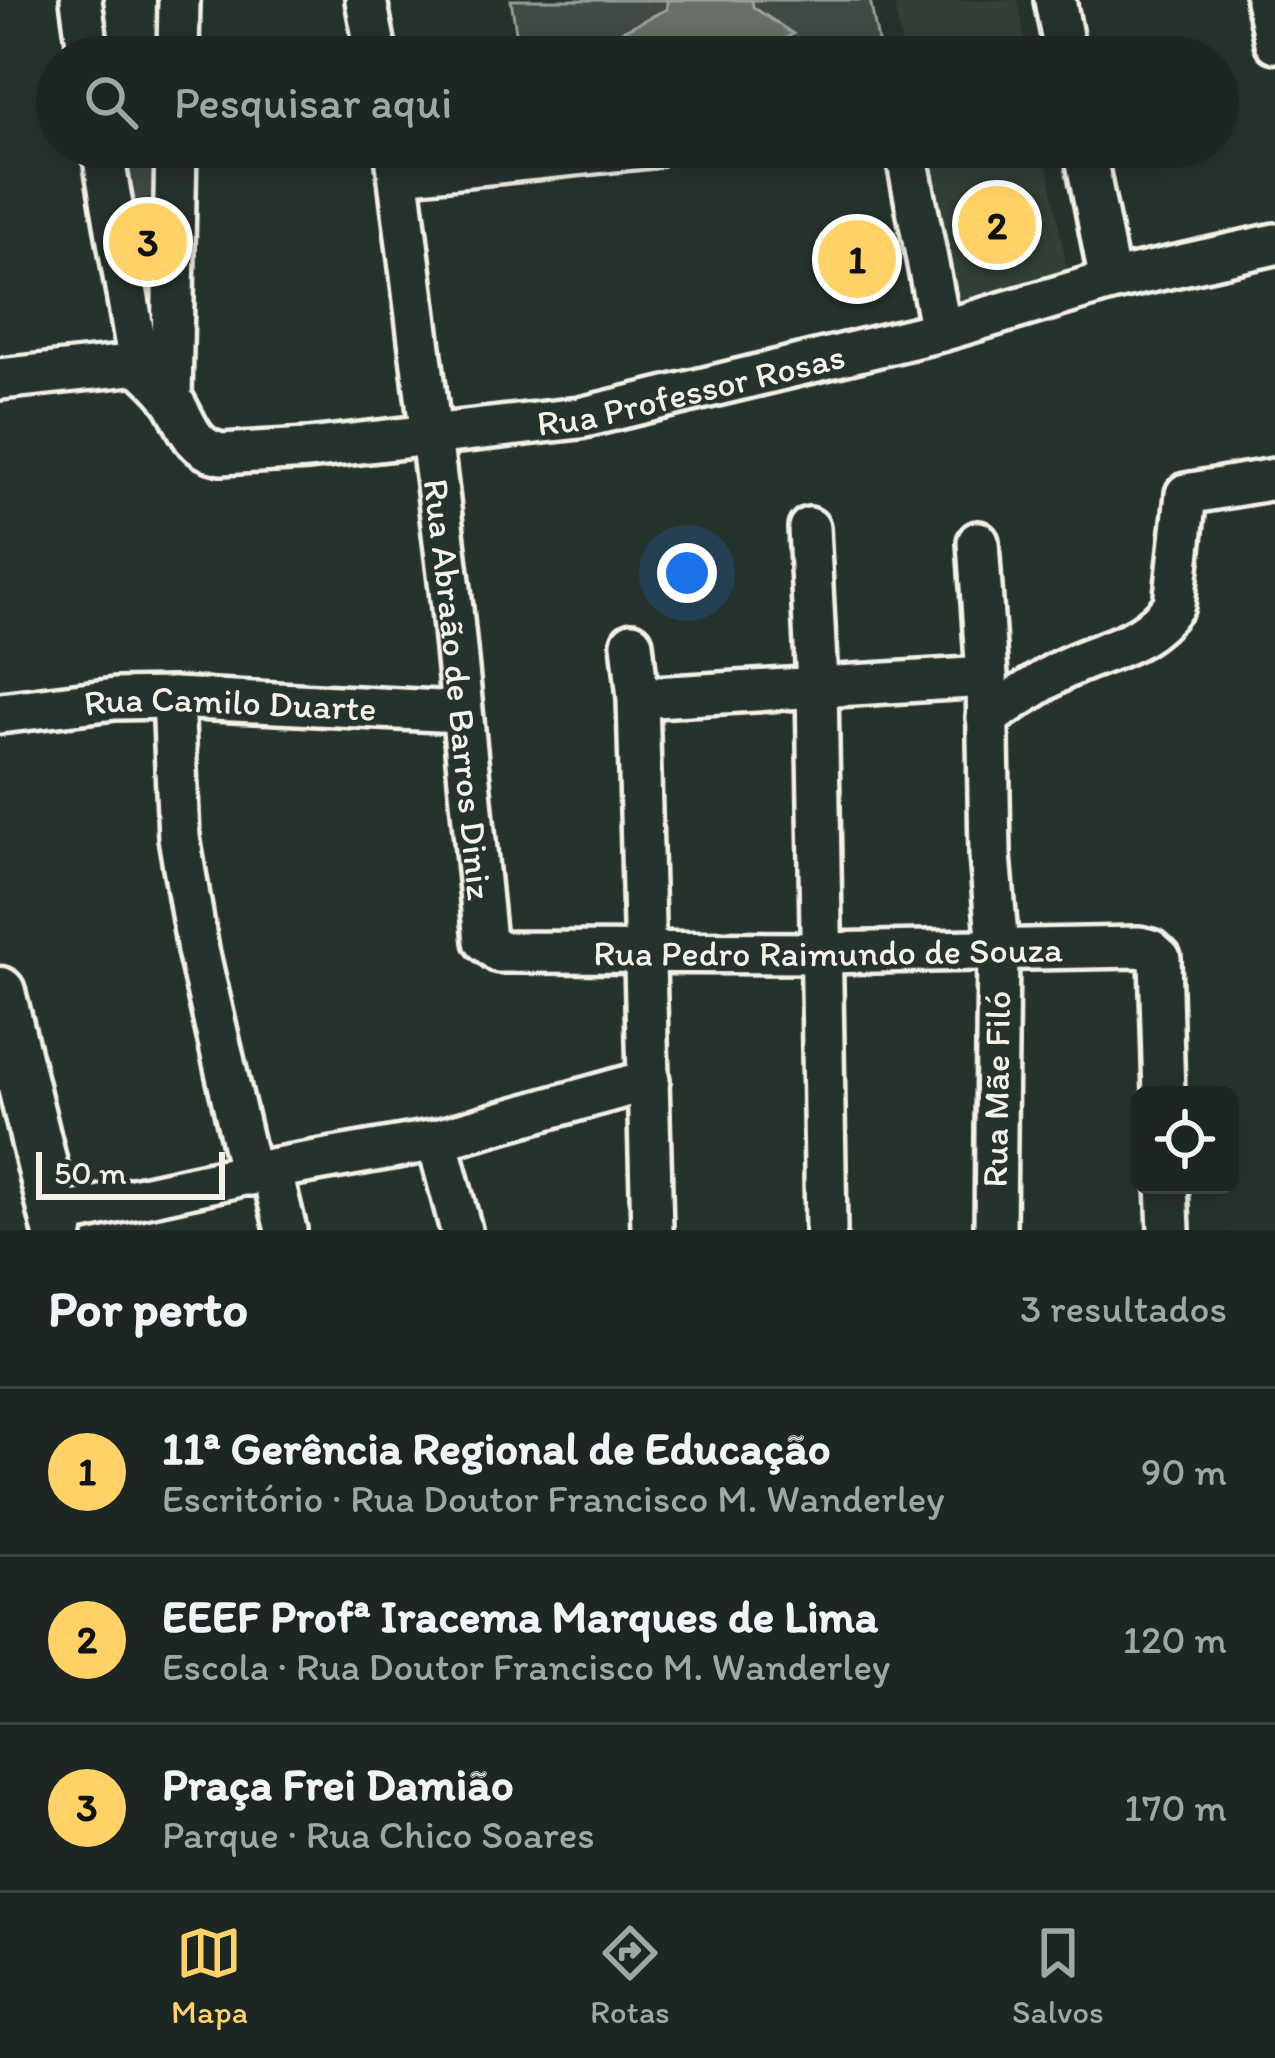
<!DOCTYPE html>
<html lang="pt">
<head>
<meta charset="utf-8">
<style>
	:root { --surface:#1c2622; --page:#252e2a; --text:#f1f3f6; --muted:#a0a5a5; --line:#3a4340; --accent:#ffd166 }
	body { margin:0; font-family:Itim,sans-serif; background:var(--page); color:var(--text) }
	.controls { position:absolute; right:36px; bottom:36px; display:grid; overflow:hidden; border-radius:18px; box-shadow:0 6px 30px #0003 }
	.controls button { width:108px; height:108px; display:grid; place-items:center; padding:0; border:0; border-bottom:3px solid var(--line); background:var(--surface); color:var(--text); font:60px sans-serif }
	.scale { position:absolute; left:36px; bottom:30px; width:189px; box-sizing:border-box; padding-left:12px; border:6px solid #f4f1e8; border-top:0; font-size:33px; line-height:42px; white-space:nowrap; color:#f4f1e8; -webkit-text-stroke:9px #26332d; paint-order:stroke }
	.you { position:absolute; left:687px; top:573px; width:42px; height:42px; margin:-30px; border:9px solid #fff; border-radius:50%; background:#1a73e8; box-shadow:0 0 0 18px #1a73e833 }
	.badge { display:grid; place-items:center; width:78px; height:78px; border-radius:50%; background:var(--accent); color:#111; font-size:39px; font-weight:700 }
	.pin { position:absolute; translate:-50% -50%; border:6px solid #fff; box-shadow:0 3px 12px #0006 }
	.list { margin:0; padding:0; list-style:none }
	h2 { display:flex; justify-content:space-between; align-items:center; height:156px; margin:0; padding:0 48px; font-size:51px }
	h2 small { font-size:39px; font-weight:400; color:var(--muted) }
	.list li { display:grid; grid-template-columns:78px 1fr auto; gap:36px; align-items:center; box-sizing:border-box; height:168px; padding:0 48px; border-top:3px solid var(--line) }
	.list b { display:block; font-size:45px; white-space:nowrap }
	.list p { margin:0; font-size:39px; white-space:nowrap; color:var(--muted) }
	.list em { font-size:39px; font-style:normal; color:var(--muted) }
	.icon { flex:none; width:66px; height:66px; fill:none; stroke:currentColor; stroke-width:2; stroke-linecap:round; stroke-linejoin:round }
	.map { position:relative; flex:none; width:1275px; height:1230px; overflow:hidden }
	.search { position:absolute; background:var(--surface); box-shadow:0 6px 30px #0003; left:36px; right:36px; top:36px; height:132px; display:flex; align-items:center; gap:30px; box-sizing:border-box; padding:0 42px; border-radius:66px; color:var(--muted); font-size:45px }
	.sheet { height:660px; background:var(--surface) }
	nav { display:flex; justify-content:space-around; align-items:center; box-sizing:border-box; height:168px; border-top:3px solid var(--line); background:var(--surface); font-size:33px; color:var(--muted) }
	nav a { display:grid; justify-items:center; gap:6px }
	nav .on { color:var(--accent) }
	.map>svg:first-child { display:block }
	.built { fill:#333f39 }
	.green { fill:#414b45; stroke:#9a9e96; stroke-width:3 }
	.water { fill:#676f68; stroke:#9fa39b; stroke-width:3 }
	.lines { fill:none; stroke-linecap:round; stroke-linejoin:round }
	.minor-casing { stroke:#f4f1e8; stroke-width:48 }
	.major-casing { stroke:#f4f1e8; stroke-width:57 }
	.minor { stroke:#26332d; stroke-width:39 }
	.major { stroke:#26332d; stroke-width:48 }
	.labels { text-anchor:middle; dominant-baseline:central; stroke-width:9; stroke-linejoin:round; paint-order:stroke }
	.street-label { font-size:36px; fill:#f4f1e8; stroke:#26332d }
</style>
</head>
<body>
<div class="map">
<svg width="1275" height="1230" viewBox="0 0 1275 1230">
	<rect width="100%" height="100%" fill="#26332d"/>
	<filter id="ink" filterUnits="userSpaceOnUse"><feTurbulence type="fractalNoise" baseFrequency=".00833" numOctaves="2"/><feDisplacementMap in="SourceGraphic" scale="24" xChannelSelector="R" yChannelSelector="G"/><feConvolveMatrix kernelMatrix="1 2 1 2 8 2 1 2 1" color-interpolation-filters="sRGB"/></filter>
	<g filter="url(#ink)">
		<g class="built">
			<polygon points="893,0 1018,0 1028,57 904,57"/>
			<polygon points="921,147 1044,147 1073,302 954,324"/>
		</g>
		<g class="green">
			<polygon points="511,0 870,0 881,57 520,57"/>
			<polygon points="123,153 164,155 158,329 152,347"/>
		</g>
		<polygon class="water" points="667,0 752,0 753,7 793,34 753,57 668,57 622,31 667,9"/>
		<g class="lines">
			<defs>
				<g id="minor">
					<polyline points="81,0 89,57"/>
					<polyline points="366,0 377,57"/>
					<polyline points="1055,0 1066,57"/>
					<polyline points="1266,0 1275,42"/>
					<polyline points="178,57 179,0"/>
					<polyline points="102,147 139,364"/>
					<path id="s1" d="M395,147L450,589L485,941L499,952L822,953L1139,947L1151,950L1160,958L1164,1095"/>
					<polyline points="905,147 941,331"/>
					<polyline points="1084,147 1110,281"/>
					<polyline points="400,173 652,147"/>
					<path id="s2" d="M139,364C150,375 164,386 172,399C188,423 189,447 221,454L308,449L580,418L941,331L1110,281L1275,244"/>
					<polyline points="0,379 139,364"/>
					<polyline points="171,398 176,147"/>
					<polyline points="809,528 817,684 826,1230"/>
					<polyline points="978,542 987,677 990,855 998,949 995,1230"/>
					<polyline points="632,643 638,698 652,1230"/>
					<polyline points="173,698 179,837 198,950 250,1175"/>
					<polyline points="638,698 987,677"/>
					<path id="s3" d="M0,713L115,699L173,698L460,712"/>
					<path d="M987,718C1011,702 1035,685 1060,671C1103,648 1142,649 1174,605L1186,494L1275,479"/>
					<polyline points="437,1140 461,1230"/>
					<polyline points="271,1169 286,1230"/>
					<polyline points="1167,1185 1169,1230"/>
					<polyline points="55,1216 271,1169 437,1140 649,1080"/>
				</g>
				<polyline id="major" points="0,992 58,1230"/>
			</defs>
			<use href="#minor" class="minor-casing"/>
			<use href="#major" class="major-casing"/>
			<use href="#minor" class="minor"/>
			<use href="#major" class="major"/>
		</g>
	</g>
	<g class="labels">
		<g class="street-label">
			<text stroke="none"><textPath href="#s2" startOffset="600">Rua Professor Rosas</textPath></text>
			<text stroke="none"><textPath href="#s1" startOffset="546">Rua Abraão de Barros Diniz</textPath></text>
			<text stroke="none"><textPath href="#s3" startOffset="231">Rua Camilo Duarte</textPath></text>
			<text stroke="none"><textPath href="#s1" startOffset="1146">Rua Pedro Raimundo de Souza</textPath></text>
			<text transform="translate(996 1089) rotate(-89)">Rua Mãe Filó</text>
		</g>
	</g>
</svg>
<div class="controls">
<button><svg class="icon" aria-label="locate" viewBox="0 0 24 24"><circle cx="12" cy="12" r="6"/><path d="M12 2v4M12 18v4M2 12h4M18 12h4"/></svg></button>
</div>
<div class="scale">50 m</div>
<div class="you"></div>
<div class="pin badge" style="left:857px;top:259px">1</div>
<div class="pin badge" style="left:997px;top:225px">2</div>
<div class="pin badge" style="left:148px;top:242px">3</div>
<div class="search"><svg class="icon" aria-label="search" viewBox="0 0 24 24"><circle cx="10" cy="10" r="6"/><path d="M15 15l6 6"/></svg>Pesquisar aqui</div>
</div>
<section class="sheet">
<h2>Por perto<small>3 resultados</small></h2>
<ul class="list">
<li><span class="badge">1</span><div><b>11ª Gerência Regional de Educação</b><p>Escritório · Rua Doutor Francisco M. Wanderley</p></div><em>90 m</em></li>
<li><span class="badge">2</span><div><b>EEEF Profª Iracema Marques de Lima</b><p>Escola · Rua Doutor Francisco M. Wanderley</p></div><em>120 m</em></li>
<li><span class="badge">3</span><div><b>Praça Frei Damião</b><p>Parque · Rua Chico Soares</p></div><em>170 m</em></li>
</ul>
</section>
<nav>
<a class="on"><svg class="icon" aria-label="map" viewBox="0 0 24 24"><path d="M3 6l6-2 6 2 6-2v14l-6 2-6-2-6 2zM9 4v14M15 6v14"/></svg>Mapa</a>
<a><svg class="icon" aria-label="directions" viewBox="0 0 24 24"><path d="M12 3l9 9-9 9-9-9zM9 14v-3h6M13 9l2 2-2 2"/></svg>Rotas</a>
<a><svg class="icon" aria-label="saved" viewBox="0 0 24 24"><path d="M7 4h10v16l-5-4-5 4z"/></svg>Salvos</a>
</nav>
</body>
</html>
